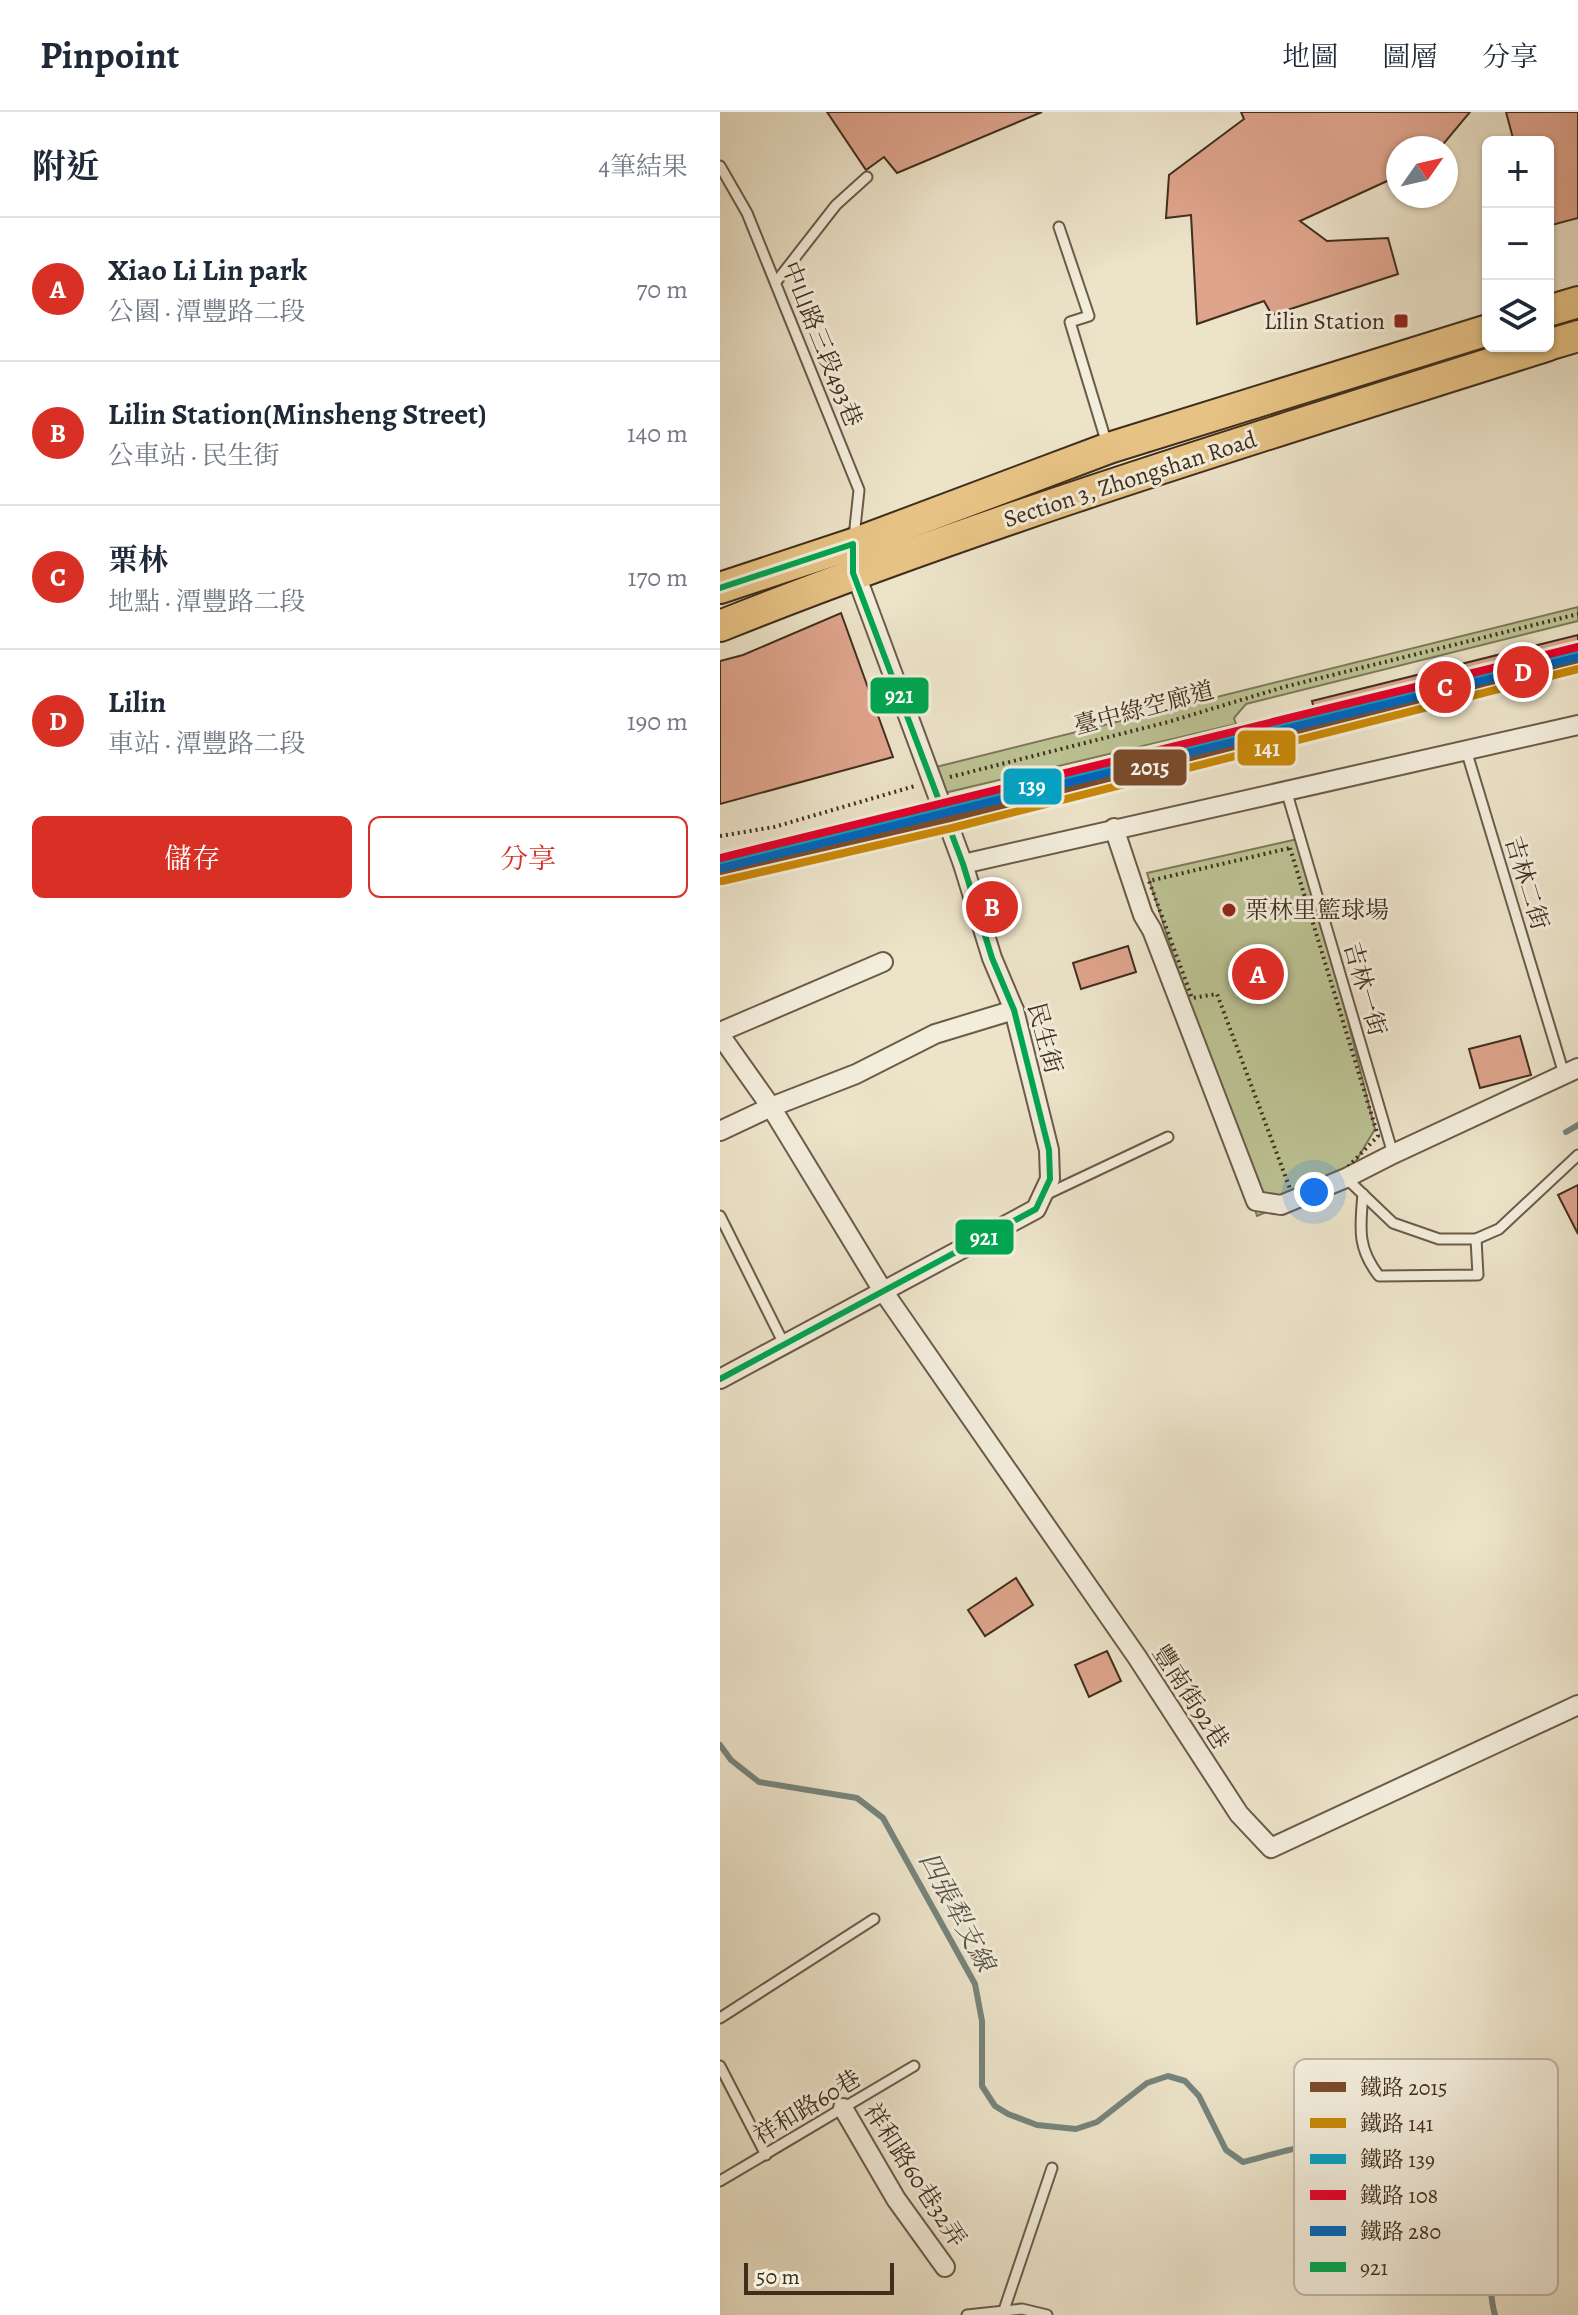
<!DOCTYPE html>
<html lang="zh-TW">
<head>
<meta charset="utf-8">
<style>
	:root { --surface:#fff; --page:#f6f6f7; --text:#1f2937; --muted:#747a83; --line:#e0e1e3; --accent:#d93025 }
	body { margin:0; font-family:Alegreya,"Noto Serif TC",serif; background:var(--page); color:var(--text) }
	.controls { position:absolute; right:24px; top:24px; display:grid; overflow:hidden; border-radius:12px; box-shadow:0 2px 6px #0004 }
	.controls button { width:72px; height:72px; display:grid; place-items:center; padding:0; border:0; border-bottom:2px solid var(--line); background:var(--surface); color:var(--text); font:40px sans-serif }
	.compass { position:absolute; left:666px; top:24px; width:72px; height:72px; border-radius:50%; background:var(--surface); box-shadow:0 2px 6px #0004; rotate:56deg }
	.scale { position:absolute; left:24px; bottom:20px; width:150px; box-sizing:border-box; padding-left:8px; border:4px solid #402e1d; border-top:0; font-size:22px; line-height:28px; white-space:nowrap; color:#402e1d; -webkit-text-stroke:6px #f3eddc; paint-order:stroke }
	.you { position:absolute; left:594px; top:1080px; width:28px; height:28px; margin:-20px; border:6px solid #fff; border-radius:50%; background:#1a73e8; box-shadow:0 0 0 12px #1a73e833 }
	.badge { display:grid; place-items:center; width:52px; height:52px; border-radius:50%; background:var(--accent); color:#fff; font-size:26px; font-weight:700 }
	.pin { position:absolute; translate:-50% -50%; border:4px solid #fff; box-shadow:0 2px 8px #0006 }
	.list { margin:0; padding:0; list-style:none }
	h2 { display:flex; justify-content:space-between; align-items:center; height:104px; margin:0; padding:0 32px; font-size:34px }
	h2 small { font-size:26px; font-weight:400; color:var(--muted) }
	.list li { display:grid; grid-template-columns:52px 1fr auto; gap:24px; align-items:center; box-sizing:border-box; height:144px; padding:0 32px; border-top:2px solid var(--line) }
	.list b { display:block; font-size:30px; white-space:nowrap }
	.list p { margin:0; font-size:26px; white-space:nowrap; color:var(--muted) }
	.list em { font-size:26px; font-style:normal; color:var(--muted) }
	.actions { display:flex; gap:16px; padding:24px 32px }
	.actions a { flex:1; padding:18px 0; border:2px solid var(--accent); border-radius:12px; text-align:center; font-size:28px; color:var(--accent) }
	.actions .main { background:var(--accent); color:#fff }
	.icon { flex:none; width:44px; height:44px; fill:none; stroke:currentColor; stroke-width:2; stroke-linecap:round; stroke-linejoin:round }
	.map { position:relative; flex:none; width:858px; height:2203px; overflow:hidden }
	header { display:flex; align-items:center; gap:48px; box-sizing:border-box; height:112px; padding:0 40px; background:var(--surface); border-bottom:2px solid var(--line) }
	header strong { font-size:38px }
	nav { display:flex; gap:44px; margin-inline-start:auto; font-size:28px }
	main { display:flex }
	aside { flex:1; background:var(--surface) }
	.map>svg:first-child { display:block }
	.green { fill:#bcc394; stroke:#7e7858; stroke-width:2 }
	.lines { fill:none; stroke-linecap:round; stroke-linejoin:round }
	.stream { stroke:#75847c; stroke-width:6 }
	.building { fill:#dea48c; stroke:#402e1d; stroke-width:2 }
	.lane-casing { stroke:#6b5b48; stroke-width:13 }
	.street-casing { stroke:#6b5b48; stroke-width:22 }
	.primary-casing { stroke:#402e1d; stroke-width:34 }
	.path { stroke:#402e1d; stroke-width:4; stroke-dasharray:2 4; stroke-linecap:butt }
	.lane { stroke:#f3eddc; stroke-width:9 }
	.street { stroke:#f3eddc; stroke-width:18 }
	.primary { stroke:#e6c284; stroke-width:30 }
	.bus-1-casing { stroke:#f3eddc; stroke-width:12 }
	.bus-1 { stroke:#00a651; stroke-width:6 }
	.rail-1-casing { stroke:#f3eddc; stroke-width:14 }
	.rail-2-casing { stroke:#f3eddc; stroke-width:14 }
	.rail-3-casing { stroke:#f3eddc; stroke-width:14 }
	.rail-4-casing { stroke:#f3eddc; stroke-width:14 }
	.rail-5-casing { stroke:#f3eddc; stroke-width:14 }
	.rail-1 { stroke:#7a4b2a; stroke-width:8 }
	.rail-2 { stroke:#c98807; stroke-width:8 }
	.rail-3 { stroke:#03a3c5; stroke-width:8 }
	.rail-4 { stroke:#e4002b; stroke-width:8 }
	.rail-5 { stroke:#0065bd; stroke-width:8 }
	.poi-dot { fill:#8f2418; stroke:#f3eddc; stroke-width:3 }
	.labels { text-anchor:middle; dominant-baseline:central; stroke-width:6; stroke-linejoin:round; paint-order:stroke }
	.poi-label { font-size:24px; fill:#402e1d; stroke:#f3eddc; text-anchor:end }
	.street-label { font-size:24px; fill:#402e1d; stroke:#f3eddc }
	.water-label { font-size:26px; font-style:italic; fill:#565244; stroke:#f3eddc }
	.key { fill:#f3eddc; stroke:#bdb4a3; stroke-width:2 }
	.key-label { font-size:22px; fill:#402e1d }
	.line-badge { stroke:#f3eddc; stroke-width:3 }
	.badge-label { font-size:22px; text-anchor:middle; font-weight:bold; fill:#fff }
</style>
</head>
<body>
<header>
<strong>Pinpoint</strong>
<nav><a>地圖</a><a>圖層</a><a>分享</a></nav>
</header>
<main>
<aside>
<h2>附近<small>4筆結果</small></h2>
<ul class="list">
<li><span class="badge">A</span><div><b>Xiao Li Lin park</b><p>公園 · 潭豐路二段</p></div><em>70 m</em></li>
<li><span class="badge">B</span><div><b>Lilin Station(Minsheng Street)</b><p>公車站 · 民生街</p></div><em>140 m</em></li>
<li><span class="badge">C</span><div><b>栗林</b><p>地點 · 潭豐路二段</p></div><em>170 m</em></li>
<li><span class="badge">D</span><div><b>Lilin</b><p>車站 · 潭豐路二段</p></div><em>190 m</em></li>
</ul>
<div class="actions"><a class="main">儲存</a><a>分享</a></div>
</aside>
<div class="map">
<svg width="858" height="2203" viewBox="0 0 858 2203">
	<rect width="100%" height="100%" fill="#ece3c9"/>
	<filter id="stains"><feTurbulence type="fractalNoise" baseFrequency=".0025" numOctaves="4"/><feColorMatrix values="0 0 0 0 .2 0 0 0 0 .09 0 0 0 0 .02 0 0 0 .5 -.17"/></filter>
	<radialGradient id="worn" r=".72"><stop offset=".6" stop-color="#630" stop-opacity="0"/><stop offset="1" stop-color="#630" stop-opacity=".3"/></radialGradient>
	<g class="green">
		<polygon points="858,495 858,509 526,592 514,606 516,612 220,682 212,656"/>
		<polygon points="582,726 655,1017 626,1066 537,1104 427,761"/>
	</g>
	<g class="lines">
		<g class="stream">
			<polyline points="846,1020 858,1013"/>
			<path d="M0,1633L11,1648L39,1670L137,1686L163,1706L255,1872L262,1909V1974L275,1994L288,2002L317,2013L356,2017L377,2010L427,1971L448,1964L465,1969L479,1984L506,2038L523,2050C578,2036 642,2013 697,2042C706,2046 714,2054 722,2060C734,2069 750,2080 758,2093C775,2124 765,2170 775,2203"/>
		</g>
	</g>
	<g class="building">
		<polygon points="107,0 322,0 177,61 164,45 146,58"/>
		<polygon points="521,0 750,0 720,36 678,36 678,64 580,109 607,129 668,126 678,162 552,203 544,189 477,212 471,103 446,106 449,63 524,7"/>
		<polygon points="786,0 858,0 858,106 828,114 828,30 794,30"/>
		<polygon points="121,501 173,645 0,692 0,549 23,543"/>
		<polygon points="858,523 858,560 601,624 592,589"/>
		<polygon points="408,834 416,860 361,877 353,851"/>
		<polygon points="800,924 811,963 760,976 749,937"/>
		<polygon points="858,1073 858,1122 838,1083"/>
		<polygon points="296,1466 313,1493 265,1524 248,1498"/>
		<polygon points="387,1539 401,1569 369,1585 355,1553"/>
	</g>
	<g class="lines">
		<defs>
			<g id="lane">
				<polyline points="0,54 27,101 139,378 134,425"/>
				<polyline points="339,115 369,204 350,210 387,332"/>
				<polyline points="56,170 116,93 147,65"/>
				<polyline points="746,638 844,962"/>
				<polyline points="566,678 673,1042"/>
				<polyline points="626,1066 673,1111 719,1127 756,1127 779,1117 858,1043"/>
				<path d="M643,1082C640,1116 637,1136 659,1164L758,1163L756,1127"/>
				<polyline points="325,1083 448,1025"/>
				<polyline points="0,1104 63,1230"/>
				<polyline points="0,1906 154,1807"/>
				<polyline points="0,1954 46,2043"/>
				<polyline points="0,2069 194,1954"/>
				<polyline points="284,2198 332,2056"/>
				<polyline points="247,2203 302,2197 327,2203"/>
			</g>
			<g id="street">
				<polyline points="394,716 423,803 432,818 536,1089 561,1093 626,1066 673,1042 858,956"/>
				<polyline points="243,752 858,613"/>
				<polyline points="0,920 163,850"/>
				<polyline points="0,923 51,995 163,1179 417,1545 519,1702 551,1736 858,1593"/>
				<polyline points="0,1019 51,995 136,962 215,922 294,898"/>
				<polyline points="0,1267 316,1097 330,1067 329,1038 294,898 272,846 243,752 133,455"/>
				<polyline points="123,1996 176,2087 225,2155"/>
			</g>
			<g id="primary">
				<polyline points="828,199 858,190"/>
				<polyline points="828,233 858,224"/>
				<polyline points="0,476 133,432 389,336 768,218"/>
				<path d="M0,514C270,406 549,322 826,234"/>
			</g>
		</defs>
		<use href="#lane" class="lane-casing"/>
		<use href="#street" class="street-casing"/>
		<use href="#primary" class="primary-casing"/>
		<g class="path">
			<polyline points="230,665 448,610 564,575 858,502"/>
			<polyline points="0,724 54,715 195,674"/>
			<polygon points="570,736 658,1024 623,1060 572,1082 497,882 472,886 429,769"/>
		</g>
		<use href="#lane" class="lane"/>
		<use href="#street" class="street"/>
		<use href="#primary" class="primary"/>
		<defs>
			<polyline id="bus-1" points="0,476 133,432 133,461 243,752 272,846 294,898 329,1038 330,1067 316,1097 0,1267"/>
		</defs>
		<use href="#bus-1" class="bus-1-casing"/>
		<use href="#bus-1" class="bus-1"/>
		<defs>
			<polyline id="rail-1" points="0,759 230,706 858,547"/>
			<polyline id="rail-2" points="2,769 232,716 858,557"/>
			<polyline id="rail-3" points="0,749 228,696 856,537"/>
			<polyline id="rail-4" points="0,746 858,535"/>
			<polyline id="rail-5" points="2,756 858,545"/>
		</defs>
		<use href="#rail-1" class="rail-1-casing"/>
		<use href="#rail-2" class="rail-2-casing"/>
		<use href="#rail-3" class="rail-3-casing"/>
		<use href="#rail-4" class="rail-4-casing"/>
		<use href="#rail-5" class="rail-5-casing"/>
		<use href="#rail-1" class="rail-1"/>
		<use href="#rail-2" class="rail-2"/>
		<use href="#rail-3" class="rail-3"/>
		<use href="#rail-4" class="rail-4"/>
		<use href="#rail-5" class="rail-5"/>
	</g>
	<g class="poi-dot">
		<rect x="673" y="201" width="16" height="16" rx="4"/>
		<circle cx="509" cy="798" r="8"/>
	</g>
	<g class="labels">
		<g class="poi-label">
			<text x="665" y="209">Lilin Station</text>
			<text x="525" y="798" text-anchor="start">栗林里籃球場</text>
		</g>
		<g class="street-label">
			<text transform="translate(102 232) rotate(68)">中山路三段493巷</text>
			<text transform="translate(410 367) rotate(-18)">Section 3, Zhongshan Road</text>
			<text transform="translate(424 596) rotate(-15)">臺中綠空廊道</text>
			<text transform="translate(807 771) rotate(73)">吉林二街</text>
			<text transform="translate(645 877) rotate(74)">吉林一街</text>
			<text transform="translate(325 926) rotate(75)">民生街</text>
			<text transform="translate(471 1585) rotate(57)">豐南街92巷</text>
			<text transform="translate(87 1995) rotate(-31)">祥和路60巷</text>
			<text transform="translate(195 2063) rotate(57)">祥和路60巷32弄</text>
		</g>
		<g class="water-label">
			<text transform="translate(237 1800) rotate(62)">四張犁支線</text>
		</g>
	</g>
	<rect x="574" y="1947" width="264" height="236" rx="12" class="key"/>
	<rect x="590" y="1970" width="36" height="10" fill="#7a4b2a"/>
	<rect x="590" y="2006" width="36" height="10" fill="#c98807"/>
	<rect x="590" y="2042" width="36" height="10" fill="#03a3c5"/>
	<rect x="590" y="2078" width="36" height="10" fill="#e4002b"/>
	<rect x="590" y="2114" width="36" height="10" fill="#0065bd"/>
	<rect x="590" y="2150" width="36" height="10" fill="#00a651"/>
	<g class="key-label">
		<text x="640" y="1983">鐵路 2015</text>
		<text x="640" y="2019">鐵路 141</text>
		<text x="640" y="2055">鐵路 139</text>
		<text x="640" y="2091">鐵路 108</text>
		<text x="640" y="2127">鐵路 280</text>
		<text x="640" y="2163">921</text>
	</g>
	<g class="line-badge">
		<rect x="149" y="564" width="61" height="39" rx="8" fill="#00a651"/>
		<rect x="516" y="617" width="61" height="38" rx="8" fill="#c98807"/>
		<rect x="392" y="636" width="76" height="39" rx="8" fill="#7a4b2a"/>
		<rect x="282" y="655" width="61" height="39" rx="8" fill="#03a3c5"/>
		<rect x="234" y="1106" width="61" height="38" rx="8" fill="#00a651"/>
	</g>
	<g class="badge-label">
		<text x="179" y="591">921</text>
		<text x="547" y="644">141</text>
		<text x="430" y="663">2015</text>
		<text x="312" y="682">139</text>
		<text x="264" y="1133">921</text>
	</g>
	<rect width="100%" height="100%" filter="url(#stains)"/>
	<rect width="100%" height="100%" fill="url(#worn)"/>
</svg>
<div class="controls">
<button>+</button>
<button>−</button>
<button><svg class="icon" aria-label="layers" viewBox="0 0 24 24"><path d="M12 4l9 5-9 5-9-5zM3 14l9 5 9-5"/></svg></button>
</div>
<svg class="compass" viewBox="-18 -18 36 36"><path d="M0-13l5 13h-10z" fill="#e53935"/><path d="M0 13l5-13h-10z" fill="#747a83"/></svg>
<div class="scale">50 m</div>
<div class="you"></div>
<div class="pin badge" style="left:538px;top:862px">A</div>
<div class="pin badge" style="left:272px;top:795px">B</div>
<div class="pin badge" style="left:725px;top:575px">C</div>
<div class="pin badge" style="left:803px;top:560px">D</div>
</div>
</main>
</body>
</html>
